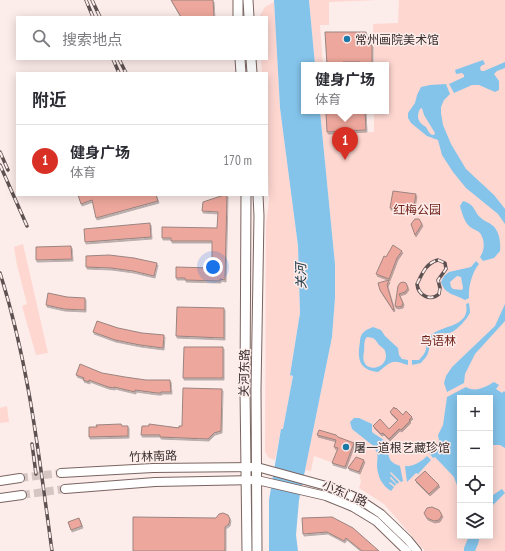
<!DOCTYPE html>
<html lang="zh">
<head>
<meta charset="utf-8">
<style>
	:root { --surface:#fff; --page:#f2f2f3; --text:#2b2b33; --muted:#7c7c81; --line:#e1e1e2; --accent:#d93025 }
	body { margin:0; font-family:"PT Sans Narrow","Noto Sans SC",sans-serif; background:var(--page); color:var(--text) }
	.controls { position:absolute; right:12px; bottom:12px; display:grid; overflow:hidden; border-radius:0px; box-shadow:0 2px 10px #0003 }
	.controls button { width:36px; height:36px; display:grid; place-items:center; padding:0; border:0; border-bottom:1px solid var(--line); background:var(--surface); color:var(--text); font:20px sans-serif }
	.you { position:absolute; left:213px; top:267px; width:14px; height:14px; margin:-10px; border:3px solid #fff; border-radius:50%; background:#1a73e8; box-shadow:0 0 0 6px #1a73e833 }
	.badge { display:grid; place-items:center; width:26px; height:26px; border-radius:50%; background:var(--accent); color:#fff; font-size:13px; font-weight:700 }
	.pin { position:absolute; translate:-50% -33px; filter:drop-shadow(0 1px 2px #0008) }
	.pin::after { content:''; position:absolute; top:21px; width:14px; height:12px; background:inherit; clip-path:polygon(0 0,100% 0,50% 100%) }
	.popup { position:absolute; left:301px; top:62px; width:88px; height:52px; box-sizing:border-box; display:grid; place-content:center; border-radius:0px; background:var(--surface); filter:drop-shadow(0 1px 3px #0005); font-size:13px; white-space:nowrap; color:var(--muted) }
	.popup b { font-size:15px; color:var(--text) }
	.popup::after { content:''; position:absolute; left:50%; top:100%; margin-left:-8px; border:8px solid transparent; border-top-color:var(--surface) }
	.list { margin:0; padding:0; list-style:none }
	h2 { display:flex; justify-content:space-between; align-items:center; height:52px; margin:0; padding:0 16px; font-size:17px }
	h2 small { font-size:13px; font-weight:400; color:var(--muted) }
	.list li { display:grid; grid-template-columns:26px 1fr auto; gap:12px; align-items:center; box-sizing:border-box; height:72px; padding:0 16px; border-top:1px solid var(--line) }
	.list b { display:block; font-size:15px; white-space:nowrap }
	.list p { margin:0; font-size:13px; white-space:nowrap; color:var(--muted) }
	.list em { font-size:13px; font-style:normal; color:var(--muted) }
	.icon { flex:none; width:22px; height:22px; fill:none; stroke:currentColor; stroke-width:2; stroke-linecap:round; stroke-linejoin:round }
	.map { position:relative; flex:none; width:505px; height:551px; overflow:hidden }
	.search { position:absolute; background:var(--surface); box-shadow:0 2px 10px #0003; left:16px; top:16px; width:252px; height:44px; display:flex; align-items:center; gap:10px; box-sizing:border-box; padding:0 14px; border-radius:0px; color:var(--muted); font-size:15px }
	.panel { position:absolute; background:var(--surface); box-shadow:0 2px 10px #0003; left:16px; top:72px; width:252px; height:124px; border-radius:0px }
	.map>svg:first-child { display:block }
	.green { fill:#fed7d1; fill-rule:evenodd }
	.water { fill:#84c4eb; fill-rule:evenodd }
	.building { fill:#eea79c; stroke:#9b8480; filter:url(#shadow) }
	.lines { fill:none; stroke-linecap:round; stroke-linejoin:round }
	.secondary-tunnel { stroke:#d5c6c4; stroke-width:8; stroke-dasharray:8 4; stroke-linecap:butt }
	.secondary-casing { stroke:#7a6561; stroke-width:10 }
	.primary-casing { stroke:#7a6561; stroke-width:11 }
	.secondary { stroke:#fff; stroke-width:8 }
	.primary { stroke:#fff; stroke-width:9 }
	.rail-casing { stroke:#5d5251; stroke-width:3.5 }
	.rail { stroke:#fcecea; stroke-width:2; stroke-dasharray:6; stroke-linecap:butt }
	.poi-dot { fill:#1c78a6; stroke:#fcecea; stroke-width:1.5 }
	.labels { text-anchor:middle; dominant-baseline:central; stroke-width:3; stroke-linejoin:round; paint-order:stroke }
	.poi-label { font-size:12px; fill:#392f2e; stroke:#fcecea; text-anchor:start }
	.park-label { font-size:12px; fill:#6f1e16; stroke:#fcecea }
	.street-label { font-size:12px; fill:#392f2e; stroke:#fcecea }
	.water-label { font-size:13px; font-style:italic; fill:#153243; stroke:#fcecea }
</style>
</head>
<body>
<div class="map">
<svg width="505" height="551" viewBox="0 0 505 551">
	<defs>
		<filter id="shadow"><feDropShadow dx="1" dy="2" stdDeviation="0" flood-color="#0004"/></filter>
	</defs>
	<rect width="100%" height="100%" fill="#fcecea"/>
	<g class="green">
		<polygon points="309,0 378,0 329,2 329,25 320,25 323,65 315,65"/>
		<path d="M399,0H505V551H425L384,504L359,488L361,482L359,472L314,456L311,471L305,470L332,337L335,298V264L320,111H326L327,133L374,132V111H386V65H374L373,24L398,23ZM460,398H490V536H460Z"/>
		<polygon points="274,2 280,108 298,246 300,313 290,375 293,376 283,429 281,429 275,460 269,458 265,452 266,223 269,200 267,141 267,73 262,73 261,59 267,59 267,17 259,17 265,7"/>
		<polygon points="23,244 48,353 36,355 22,306 27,304 17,265 14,247"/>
		<polygon points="7,406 9,422 0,423 0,408"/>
	</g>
	<g class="water">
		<polygon points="274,0 309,0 315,65 304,65 304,111 320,111 335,264 335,298 332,337 299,500 296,535 298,551 269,551 269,500 281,429 283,429 293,376 290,375 300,313 298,246 280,108"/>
		<polygon points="483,60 485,64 481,66 480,68 481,71 484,71 505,62 505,68 497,71 494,74 499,81 499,90 495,92 479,85 472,85 454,93 449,84 464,77 464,75 462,73 456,74 455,70"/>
		<path d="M446,84L450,94L444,100L441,107V113L443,125L451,144L466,169L494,195L505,209V224L498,214L466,188L453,172L442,155L438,140L427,136L411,123L408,118V113L415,103L417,95L421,87L430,85ZM422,108L424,115L435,133L434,135C429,135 428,130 426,127C418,123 416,116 420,109Z"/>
		<path d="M463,201C476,205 473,211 481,218C484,221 488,222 492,225C499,230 501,242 500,251L494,258L483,261L480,257C485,250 485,240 480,233C477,230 472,229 469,226C464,221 462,213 460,206Z"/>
		<path d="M476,261L479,264C472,272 468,288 469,298L465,300C455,294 445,295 441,282L444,276L449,272L471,267ZM457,276L461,277L463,288L462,290L453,289L451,287L450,282Z"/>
		<path d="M469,303C469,305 470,309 470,312C469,317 457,330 452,332C445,335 440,331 434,336C427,342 431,346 428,353C427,357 423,360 421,363L412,365V360H419C421,357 424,355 425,352C428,346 424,342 431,335C442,325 471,327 466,304Z"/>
		<polygon points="505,304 505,321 475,354 465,374 464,383 447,392 444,383 446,376 452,367 495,326"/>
		<path d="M373,327L381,330L385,336L398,348L399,355L402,359L408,360V365C391,359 392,361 378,372C359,370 357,359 360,342C360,338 361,334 365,331C367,329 371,328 373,327ZM367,337L373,338C376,340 377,342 379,345C381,347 384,348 385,351C392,370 358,376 364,352C365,346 363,341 367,337Z"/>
		<path d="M494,382L499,385L496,389L502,393L504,391L505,392V448L500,445H490V398H460L459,491L454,477L435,457L433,458L429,453L437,445L439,440L438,435L443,425L447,397L466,387C476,393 485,387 494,382Z"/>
		<path d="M354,418H359L372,424V432C376,436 382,437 385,442C392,453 383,460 400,466L403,481L401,482L391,472L390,473L399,482L397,484L391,477L390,478L396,484L395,486L390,482L389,483L394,487L391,491C382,486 377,475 377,465C377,459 379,455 375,449L376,448L352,429L350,422Z"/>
		<path d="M427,456L431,460L418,474L416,473L407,482L405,466C413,467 421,462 427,456Z"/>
		<polygon points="502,489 505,493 490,508 490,497"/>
		<polygon points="469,536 480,536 478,544 475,551 464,551 464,548"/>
	</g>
	<g class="building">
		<polygon points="171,0 213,0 214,17 181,17"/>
		<polygon points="325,32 366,32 367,45 372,45 372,65 360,65 360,62 343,62 343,65 327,65"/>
		<polygon points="356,111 365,111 366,130 327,132 326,113"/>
		<polygon points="393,191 416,194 413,212 390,208"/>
		<polygon points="78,195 156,195 158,201 96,218 92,200 81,204"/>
		<polygon points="224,195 227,195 225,280 220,279 220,281 185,280 185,278 176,278 176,267 212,268 212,241 171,241 171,238 162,238 162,227 217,228 218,212 202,211 203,202"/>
		<polygon points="415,219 419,219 422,224 415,235 411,224"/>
		<polygon points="150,223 151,237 85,242 84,229"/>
		<polygon points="393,245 402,251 397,258 389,279 376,274 384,256 386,257"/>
		<polygon points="71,246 72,259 36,260 36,247"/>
		<polygon points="109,255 134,258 157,263 154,276 133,271 111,268 86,267 86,256"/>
		<polygon points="389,280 387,285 394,309 393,310 380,290 378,283"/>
		<polygon points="403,282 406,283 408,288 405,292 399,294 403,303 402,306 398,307 395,306 398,286 400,283"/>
		<polygon points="48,293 67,297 85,298 85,310 64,309 46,305"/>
		<polygon points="177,307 224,308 224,338 176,336"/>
		<polygon points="97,321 118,328 142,333 164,335 163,348 140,345 115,340 93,332"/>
		<polygon points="184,347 223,347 223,378 183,378"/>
		<polygon points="80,364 102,373 125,377 146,380 170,380 171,392 161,392 161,393 157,393 135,390 135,392 114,387 114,388 108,387 89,380 89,382 83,380 84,378 76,375"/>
		<polygon points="183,388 222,389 221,431 214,433 208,439 160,437 160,435 141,435 142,426 149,426 149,424 179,428 179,426 182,426"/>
		<polygon points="394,407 395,409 396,408 403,415 406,411 412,417 409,420 410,421 401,430 399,429 389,439 383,433 381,434 373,426 380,419 389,429 398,420 390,412"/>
		<polygon points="121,424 122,426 128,426 128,436 89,437 89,427 97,427 96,425"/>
		<polygon points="319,430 336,435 338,437 354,443 345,467 332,463 338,448 334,447 336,440 317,435"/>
		<polygon points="356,457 364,460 359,472 348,468"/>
		<polygon points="425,471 439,485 429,494 415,480"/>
		<polygon points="432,507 439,510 442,515 439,520 434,521 427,518 424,513 427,508"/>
		<polygon points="223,513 228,515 230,519 229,524 225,527 225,551 133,551 133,517 216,518 219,514"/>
		<polygon points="332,517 353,528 379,551 362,551 346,538 344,541 327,532 303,534 302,518"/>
		<polygon points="79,518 82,526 71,530 68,522"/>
	</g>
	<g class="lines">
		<g class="secondary-tunnel">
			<polyline points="20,478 61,473"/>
			<polyline points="22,495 65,489"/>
		</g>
		<defs>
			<g id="secondary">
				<polyline points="61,473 153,468 257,467 330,487 357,498 381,514 408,540 417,551"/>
				<polyline points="0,481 20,478"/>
				<polyline points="65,489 155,482 257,480 326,496 353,507 376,521 407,551"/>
				<polyline points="0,498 22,495"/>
			</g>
			<g id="primary">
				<polyline points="238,0 238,17"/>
				<polyline points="248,0 249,17"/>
				<polyline points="240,59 241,73"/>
				<polyline points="251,59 252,73"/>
				<polyline points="246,195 245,390 247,551"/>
				<polyline points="257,551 256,390 259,216 258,195"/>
			</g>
		</defs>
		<use href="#secondary" class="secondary-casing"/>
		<use href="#primary" class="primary-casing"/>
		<use href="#secondary" class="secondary"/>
		<use href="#primary" class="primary"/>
		<defs>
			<g id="rail">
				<polyline points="86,0 93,17"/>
				<polyline points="92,0 100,17"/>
				<polyline points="113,59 119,73"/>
				<polyline points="119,59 126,73"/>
				<polyline points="0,152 8,170"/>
				<polyline points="0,165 27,226"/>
				<path d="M438,260L445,263L446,269L438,280L440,288L439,294C430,302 418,295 417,284C422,274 426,263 438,260Z"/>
				<path d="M0,273C29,364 39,457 52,551"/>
				<polyline points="32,444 36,474"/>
			</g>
		</defs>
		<use href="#rail" class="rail-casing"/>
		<use href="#rail" class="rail"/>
	</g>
	<g class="poi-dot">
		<circle cx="347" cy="39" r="4"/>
		<circle cx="346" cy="447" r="4"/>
	</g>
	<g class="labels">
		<g class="poi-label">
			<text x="355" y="39">常州画院美术馆</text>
			<text x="354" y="447">屠一道根艺藏珍馆</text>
		</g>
		<g class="park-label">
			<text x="417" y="209">红梅公园</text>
			<text x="438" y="340">鸟语林</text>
		</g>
		<g class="street-label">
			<text transform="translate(244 373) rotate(-89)">关河东路</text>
			<text transform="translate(153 456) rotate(-2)">竹林南路</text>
			<text transform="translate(345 493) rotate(23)">小东门路</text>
		</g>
		<g class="water-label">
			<text transform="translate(301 276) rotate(-91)">关河</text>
		</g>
	</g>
</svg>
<div class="controls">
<button>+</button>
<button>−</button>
<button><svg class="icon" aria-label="locate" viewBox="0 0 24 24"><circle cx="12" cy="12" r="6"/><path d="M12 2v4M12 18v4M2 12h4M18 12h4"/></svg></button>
<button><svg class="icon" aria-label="layers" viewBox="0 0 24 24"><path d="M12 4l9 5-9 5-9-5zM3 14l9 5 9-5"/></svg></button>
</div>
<div class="you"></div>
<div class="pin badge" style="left:345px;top:160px">1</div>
<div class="popup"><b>健身广场</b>体育</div>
<div class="search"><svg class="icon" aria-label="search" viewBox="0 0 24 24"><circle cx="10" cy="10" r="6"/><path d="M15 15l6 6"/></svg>搜索地点</div>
<section class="panel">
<h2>附近<small></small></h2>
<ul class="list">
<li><span class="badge">1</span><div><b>健身广场</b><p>体育</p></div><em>170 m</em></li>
</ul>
</section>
</div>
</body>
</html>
